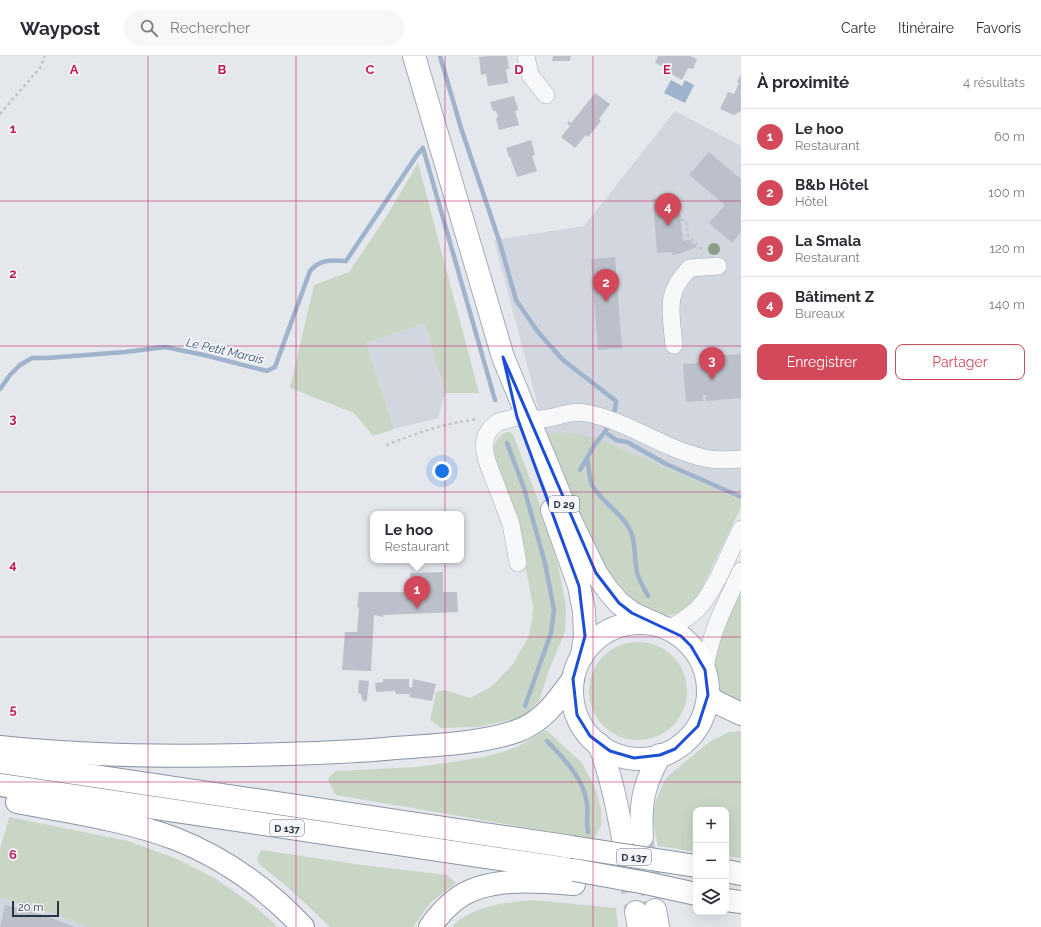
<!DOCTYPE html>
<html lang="fr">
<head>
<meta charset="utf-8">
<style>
	:root { --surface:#fff; --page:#f7f7f7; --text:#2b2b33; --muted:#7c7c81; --line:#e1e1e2; --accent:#d1495b }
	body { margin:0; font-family:Raleway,sans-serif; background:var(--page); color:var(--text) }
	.controls { position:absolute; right:12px; bottom:12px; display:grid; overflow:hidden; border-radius:8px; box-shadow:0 4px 16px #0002 }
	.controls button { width:36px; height:36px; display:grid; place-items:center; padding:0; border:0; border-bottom:1px solid var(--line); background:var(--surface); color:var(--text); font:20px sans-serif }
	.scale { position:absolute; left:12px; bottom:10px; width:47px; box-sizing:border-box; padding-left:4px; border:2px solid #2b3445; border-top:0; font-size:11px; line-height:14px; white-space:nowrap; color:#2b3445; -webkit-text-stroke:3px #f4f6f9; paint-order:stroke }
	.you { position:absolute; left:442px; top:415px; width:14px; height:14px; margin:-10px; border:3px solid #fff; border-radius:50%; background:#1a73e8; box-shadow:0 0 0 6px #1a73e833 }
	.badge { display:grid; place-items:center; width:26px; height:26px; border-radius:50%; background:var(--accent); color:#fff; font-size:13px; font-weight:700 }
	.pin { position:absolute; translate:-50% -33px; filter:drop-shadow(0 1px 2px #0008) }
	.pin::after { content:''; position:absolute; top:21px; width:14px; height:12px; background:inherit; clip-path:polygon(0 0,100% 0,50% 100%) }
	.popup { position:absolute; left:370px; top:455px; width:94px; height:52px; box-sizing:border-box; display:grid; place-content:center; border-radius:8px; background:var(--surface); filter:drop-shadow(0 1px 3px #0005); font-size:13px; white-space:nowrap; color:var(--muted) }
	.popup b { font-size:15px; color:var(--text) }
	.popup::after { content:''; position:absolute; left:50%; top:100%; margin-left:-8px; border:8px solid transparent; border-top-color:var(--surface) }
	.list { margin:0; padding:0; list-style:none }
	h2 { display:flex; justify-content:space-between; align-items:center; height:52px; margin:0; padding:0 16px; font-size:17px }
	h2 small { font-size:13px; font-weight:400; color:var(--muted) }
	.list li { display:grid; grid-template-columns:26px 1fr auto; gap:12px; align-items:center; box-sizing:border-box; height:56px; padding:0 16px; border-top:1px solid var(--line) }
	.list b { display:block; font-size:15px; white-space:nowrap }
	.list p { margin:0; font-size:13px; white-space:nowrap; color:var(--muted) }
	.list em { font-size:13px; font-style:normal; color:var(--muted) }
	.actions { display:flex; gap:8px; padding:12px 16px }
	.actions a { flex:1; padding:9px 0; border:1px solid var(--accent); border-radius:8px; text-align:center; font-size:14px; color:var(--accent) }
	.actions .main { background:var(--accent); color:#fff }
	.icon { flex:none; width:22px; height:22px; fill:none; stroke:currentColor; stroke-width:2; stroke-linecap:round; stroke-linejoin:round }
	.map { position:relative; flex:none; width:741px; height:871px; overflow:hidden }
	header { display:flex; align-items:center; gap:24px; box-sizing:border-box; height:56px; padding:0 20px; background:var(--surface); border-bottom:1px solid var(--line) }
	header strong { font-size:19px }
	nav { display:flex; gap:22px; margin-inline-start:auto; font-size:14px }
	.search { width:280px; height:36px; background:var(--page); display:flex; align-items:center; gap:10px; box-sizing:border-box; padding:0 14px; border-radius:22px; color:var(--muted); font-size:15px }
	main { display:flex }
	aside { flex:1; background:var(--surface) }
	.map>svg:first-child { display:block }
	.built { fill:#d2d6de }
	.green { fill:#c9d6c5 }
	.water { fill:#9fb4cc }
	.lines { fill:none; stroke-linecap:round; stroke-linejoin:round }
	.stream { stroke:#9fb4cc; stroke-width:4.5 }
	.building { fill:#bbc0ca }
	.major-tunnel { stroke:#bfc3cb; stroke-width:22; stroke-dasharray:22 11; stroke-linecap:butt }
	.minor-casing { stroke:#a9aeb7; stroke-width:18 }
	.major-casing { stroke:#a3abb8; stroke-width:24 }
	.highway-casing { stroke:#8b94a3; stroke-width:24 }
	.path { stroke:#c2c5cb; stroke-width:2.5; stroke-dasharray:3 3; stroke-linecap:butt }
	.minor { stroke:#f7f8fa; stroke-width:17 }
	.major { stroke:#fff; stroke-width:22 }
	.highway { stroke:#fff; stroke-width:22 }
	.highway-bridge-casing { stroke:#8b94a3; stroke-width:24; stroke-linecap:butt }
	.highway-bridge { stroke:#fff; stroke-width:22 }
	.tree { fill:#899d89 }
	.marked { fill:none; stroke:#1d4ed8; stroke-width:3; stroke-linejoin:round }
	.grid { fill:none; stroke:#c2185b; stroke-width:1; stroke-opacity:0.55 }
	.labels { text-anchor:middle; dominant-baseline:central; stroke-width:3.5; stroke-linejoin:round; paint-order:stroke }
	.shield { fill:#f4f6f9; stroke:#676e7b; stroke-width:1 }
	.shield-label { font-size:10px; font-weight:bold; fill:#2b3445 }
	.water-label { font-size:12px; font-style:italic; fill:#34527a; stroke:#f4f6f9 }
	.grid-label { font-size:13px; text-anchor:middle; font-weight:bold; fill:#c2185b; stroke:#f4f6f9; stroke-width:3.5; stroke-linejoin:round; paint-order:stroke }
</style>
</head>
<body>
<header>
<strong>Waypost</strong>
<div class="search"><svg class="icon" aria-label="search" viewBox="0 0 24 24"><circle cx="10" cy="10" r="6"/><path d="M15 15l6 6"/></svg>Rechercher</div>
<nav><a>Carte</a><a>Itinéraire</a><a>Favoris</a></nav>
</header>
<main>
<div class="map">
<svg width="741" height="871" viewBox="0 0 741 871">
	<rect width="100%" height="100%" fill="#e4e7ec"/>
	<g class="built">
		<polygon points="675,55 741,90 741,444 597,382 572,377 545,377 494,184 584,170"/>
		<polygon points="425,267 445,337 438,362 394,373 366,287"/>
		<polygon points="0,842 54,857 87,871 0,871"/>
	</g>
	<g class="green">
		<polygon points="418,107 479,337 445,337 425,267 366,287 394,373 373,380 354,357 290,332 314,229 349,216 388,158"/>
		<path d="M505,376H510L513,378L538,444L558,509L566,551L565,576L550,611L539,645L523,661L478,671L441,672L430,664L436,636L445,634L470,642L491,631L513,608L528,582L532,566L533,549L518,474L493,405C493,393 494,383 505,376Z"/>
		<polygon points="545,377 572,377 597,382 741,444 741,451 699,538 689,550 679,557 666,560 649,556 636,550 603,513"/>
		<polygon points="741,531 741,648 721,639 712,603"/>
		<circle cx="638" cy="635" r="49"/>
		<polygon points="546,674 582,707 596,734 601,753 601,770 594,783 336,739 332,733 328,723 335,715 417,711 485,701 517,691"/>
		<polygon points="741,675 741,802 726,800 726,754 696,754 696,796 658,790 652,762 656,744 666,722 709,686 729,676"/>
		<polygon points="9,761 128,785 177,803 218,824 258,853 278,871 87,871 54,857 0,842 0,793"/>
		<polygon points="261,794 362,809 447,819 456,827 431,846 413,871 330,871 291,834 259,808 257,802"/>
		<path d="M531,844L616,852L618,871H452C471,850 505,847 531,844Z"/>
	</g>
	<polygon class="water" points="671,24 682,30 685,24 694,29 685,47 664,37"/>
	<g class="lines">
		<g class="stream">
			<polyline points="440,0 461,72 500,187 516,244 538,276 563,304 616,345 615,354 605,376 595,388 580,414"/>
			<path d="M0,333L10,319L20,309L32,302H47L125,296L165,291L204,299L267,315L275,311L310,215C320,203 331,204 346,205L417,99L423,92L495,344"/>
			<polyline points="605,376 616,384 627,386 666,408 741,441"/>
			<polyline points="507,387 524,432 545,507 554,554 551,577 525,650"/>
			<path d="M587,402C589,410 589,422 592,429C602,447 623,457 631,476C636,489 634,502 637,516C639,525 644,532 648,540"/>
			<path d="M547,685C564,703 584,722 587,748C588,757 586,766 588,776"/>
		</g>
	</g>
	<g class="building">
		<polygon points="487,0 507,0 509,13 506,13 508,27 488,30 486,18 481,19 479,1"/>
		<polygon points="553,0 571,0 570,5 552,5"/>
		<polygon points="658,0 691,0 697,3 693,13 688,12 682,24 669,17 671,14 655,7"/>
		<polygon points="741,18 741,55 734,59 720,53 728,36 734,38 739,27 737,26"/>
		<polygon points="595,37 610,48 599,63 601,65 588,81 586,79 575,92 561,81 570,70 567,67 569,65 571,67"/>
		<polygon points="514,40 518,54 515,55 519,69 499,74 496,63 498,60 496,55 493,55 490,46"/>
		<polygon points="531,84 535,99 532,100 537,115 517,121 510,101 509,101 506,92"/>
		<polygon points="709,96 741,123 741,176 732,187 709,167 725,149 689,119"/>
		<polygon points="674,141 679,145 683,185 689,184 697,191 679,198 672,199 672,196 657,197 653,143"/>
		<polygon points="615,201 622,292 598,294 591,203"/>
		<polygon points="741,298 741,342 706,345 706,339 703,339 703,345 686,346 683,308 703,307 703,301"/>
		<polygon points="443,516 443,536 457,536 458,556 384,559 383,561 374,559 371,615 342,614 345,576 357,576 359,552 357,551 359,536 411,536 410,517"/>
		<polygon points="383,623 409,623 409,631 412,632 413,623 436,628 432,645 409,641 410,638 396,638 395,635 376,636 375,627 383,626"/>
		<polygon points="359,624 369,625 367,644 365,646 362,644 361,638 358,637"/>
		<polygon points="5,849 43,859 75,871 0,871"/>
	</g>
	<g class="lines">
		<g class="major-tunnel">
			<polyline points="623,782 636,856"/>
			<polyline points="642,784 655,854"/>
		</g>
		<defs>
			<g id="minor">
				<polyline points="526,0 530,19 546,39"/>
				<path d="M674,289C671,256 664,237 690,212L718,210"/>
				<polyline points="517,361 498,366 491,372 486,380 484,390 487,405 511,468 518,507"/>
				<path d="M529,363C550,366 568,353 586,357C628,365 663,393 705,402C717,405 729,404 741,403"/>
				<path d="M669,573C680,566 692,560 701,549C718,528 729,497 741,473"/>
				<path d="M705,614C709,579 726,547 741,515"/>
			</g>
			<g id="major">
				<polyline points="414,0 503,301 569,461 596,517 607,533 619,547 632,557 658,569"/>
				<polyline points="552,454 579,530 584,555 585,580 582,600"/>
				<circle cx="640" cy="635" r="68"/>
				<path d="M599,688C611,719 617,750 623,782"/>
				<path d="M642,781C640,747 643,730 660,699"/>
				<polyline points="655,854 658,871"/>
				<polyline points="636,856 639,871"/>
			</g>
			<g id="highway">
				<polyline points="708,639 716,646 741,658"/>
				<path d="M0,691C83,700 164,701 247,699C296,698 345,697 395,692C435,689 478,688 517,675C543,666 558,644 573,623"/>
				<polyline points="0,706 572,791"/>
				<polyline points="0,729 574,814"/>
				<path d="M17,746C70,756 126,764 176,783C224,802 268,834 303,871"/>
				<polyline points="726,815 741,818"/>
				<polyline points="726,844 741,846"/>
				<path d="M430,871C437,861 445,852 455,844C486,820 537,825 574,828"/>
			</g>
		</defs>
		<use href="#minor" class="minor-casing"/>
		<use href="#major" class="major-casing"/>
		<use href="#highway" class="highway-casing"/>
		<g class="path">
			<polyline points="0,58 40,12 45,0"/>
			<polyline points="681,163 686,166 688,180 704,195"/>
			<path d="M386,389C418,377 444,367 478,363"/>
		</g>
		<use href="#minor" class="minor"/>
		<use href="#major" class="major"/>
		<use href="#highway" class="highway"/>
		<defs>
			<g id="highway-bridge">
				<polyline points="572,791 696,810"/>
				<polyline points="574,814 646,827 696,838"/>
			</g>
		</defs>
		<use href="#highway-bridge" class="highway-bridge-casing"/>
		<use href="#highway-bridge" class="highway-bridge"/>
	</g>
	<circle class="tree" cx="714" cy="193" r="6"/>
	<path class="marked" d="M503,301L596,517L619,547L632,557L681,580L691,590L705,614L708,639L698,670L675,693L660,699L634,702L610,695L590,680L577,659L573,623L585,580L579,530L517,361Z"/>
	<path class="grid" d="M148,0V871M296,0V871M445,0V871M593,0V871M0,145H741M0,290H741M0,436H741M0,581H741M0,726H741"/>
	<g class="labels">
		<g class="shield">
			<rect x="549" y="440" width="30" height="16" rx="3"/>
			<rect x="270" y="764" width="34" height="16" rx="3"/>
			<rect x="617" y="793" width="34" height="16" rx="3"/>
		</g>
		<g class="shield-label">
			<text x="564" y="448">D 29</text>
			<text x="287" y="772">D 137</text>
			<text x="634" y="801">D 137</text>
		</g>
		<g class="water-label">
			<text transform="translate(225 295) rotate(13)">Le Petit Marais</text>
		</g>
	</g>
	<g class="grid-label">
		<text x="74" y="18">A</text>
		<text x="222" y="18">B</text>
		<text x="370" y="18">C</text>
		<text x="519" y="18">D</text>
		<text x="667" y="18">E</text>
		<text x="13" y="77">1</text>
		<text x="13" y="222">2</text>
		<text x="13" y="367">3</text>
		<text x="13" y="513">4</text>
		<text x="13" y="658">5</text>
		<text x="13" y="803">6</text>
	</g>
</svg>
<div class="controls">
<button>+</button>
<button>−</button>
<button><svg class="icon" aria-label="layers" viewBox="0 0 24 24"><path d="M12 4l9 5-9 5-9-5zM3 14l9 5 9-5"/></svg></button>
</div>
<div class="scale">20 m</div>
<div class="you"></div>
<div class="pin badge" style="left:417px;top:553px">1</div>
<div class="popup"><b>Le hoo</b>Restaurant</div>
<div class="pin badge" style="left:606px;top:246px">2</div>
<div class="pin badge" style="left:712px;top:324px">3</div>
<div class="pin badge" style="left:668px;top:170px">4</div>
</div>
<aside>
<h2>À proximité<small>4 résultats</small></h2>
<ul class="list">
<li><span class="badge">1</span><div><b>Le hoo</b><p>Restaurant</p></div><em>60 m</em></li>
<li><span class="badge">2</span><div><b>B&amp;b Hôtel</b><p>Hôtel</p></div><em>100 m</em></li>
<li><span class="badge">3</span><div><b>La Smala</b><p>Restaurant</p></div><em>120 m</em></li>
<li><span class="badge">4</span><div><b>Bâtiment Z</b><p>Bureaux</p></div><em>140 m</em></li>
</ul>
<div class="actions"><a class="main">Enregistrer</a><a>Partager</a></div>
</aside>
</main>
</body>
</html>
